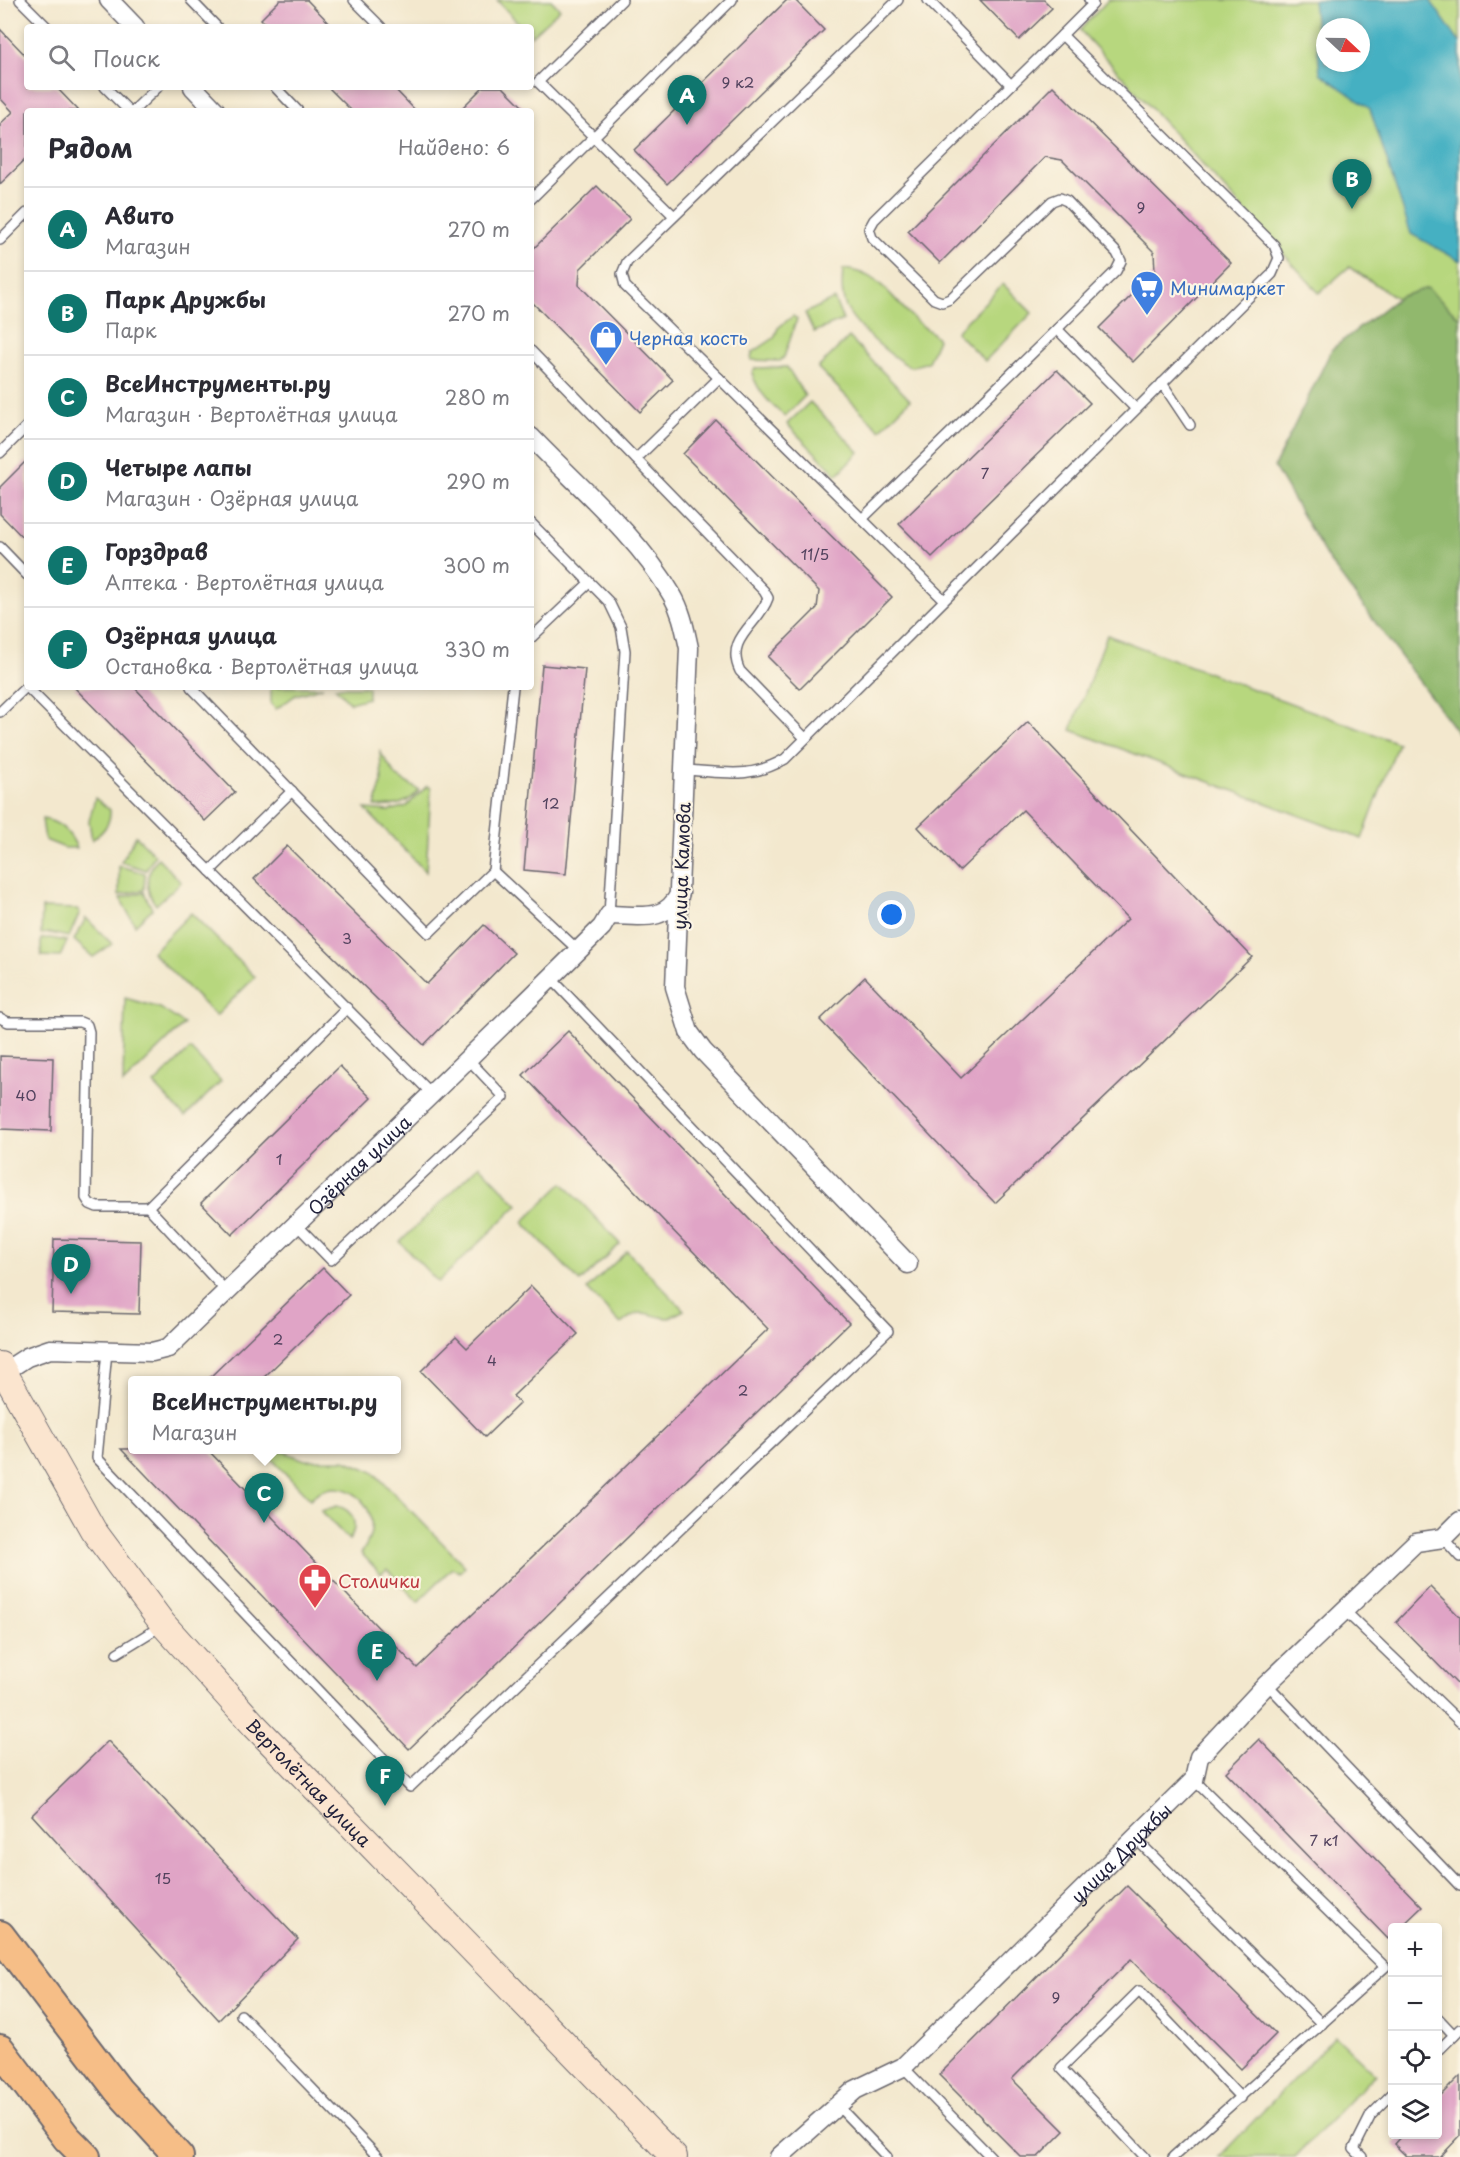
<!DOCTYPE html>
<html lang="ru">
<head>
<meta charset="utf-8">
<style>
	:root { --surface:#fff; --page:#f2f2f3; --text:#2b2b33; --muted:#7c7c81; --line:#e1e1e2; --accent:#0f766e }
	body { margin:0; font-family:"Playpen Sans",sans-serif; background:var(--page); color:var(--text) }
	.controls { position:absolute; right:18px; bottom:18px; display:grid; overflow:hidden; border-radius:6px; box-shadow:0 3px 9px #0003 }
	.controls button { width:54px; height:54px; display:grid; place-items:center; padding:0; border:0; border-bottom:2px solid var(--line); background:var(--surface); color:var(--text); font:30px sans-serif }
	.compass { position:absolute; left:1316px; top:18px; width:54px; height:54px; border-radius:50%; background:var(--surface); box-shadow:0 3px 9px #0003; rotate:112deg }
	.you { position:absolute; left:892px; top:915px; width:21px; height:21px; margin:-15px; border:4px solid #fff; border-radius:50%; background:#1a73e8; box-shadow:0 0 0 9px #1a73e833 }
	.badge { display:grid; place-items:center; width:39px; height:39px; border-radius:50%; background:var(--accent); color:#fff; font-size:20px; font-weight:700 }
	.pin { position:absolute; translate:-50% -50px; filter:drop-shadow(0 2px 3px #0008) }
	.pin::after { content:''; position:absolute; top:32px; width:21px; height:18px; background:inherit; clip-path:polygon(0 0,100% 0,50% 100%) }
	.popup { position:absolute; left:128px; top:1376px; width:273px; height:78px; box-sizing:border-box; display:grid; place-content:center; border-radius:6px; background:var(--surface); filter:drop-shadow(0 2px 4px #0005); font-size:20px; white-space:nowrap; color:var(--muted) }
	.popup b { font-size:22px; color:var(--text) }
	.popup::after { content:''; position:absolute; left:50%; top:100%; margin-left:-12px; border:12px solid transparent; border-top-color:var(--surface) }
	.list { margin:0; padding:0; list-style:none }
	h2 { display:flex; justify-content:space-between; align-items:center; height:78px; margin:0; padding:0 24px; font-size:26px }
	h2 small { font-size:20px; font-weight:400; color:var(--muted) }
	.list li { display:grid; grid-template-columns:39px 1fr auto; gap:18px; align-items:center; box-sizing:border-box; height:84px; padding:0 24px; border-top:2px solid var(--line) }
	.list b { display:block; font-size:22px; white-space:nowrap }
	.list p { margin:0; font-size:20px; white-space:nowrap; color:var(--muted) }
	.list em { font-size:20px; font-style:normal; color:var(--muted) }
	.icon { flex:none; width:33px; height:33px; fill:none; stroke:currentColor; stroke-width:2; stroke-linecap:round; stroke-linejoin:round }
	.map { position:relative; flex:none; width:1460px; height:2157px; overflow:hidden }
	.search { position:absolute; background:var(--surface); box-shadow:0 3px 9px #0003; left:24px; top:24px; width:510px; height:66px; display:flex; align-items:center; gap:15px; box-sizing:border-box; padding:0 21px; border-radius:6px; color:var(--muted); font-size:22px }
	.panel { position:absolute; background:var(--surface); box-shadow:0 3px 9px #0003; left:24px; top:108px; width:510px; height:582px; border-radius:6px }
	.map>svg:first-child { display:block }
	.green { fill:#b7d77e; stroke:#6c7c5c; stroke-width:1.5; fill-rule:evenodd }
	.forest { fill:#91b86d; stroke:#5a6d54; stroke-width:1.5 }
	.water { fill:#44b0c2; stroke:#33697e; stroke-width:1.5; fill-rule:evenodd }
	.building { fill:#e0a4c6 }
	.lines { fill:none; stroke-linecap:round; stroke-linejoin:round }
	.lane-casing { stroke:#6b676e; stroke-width:12 }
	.street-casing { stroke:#6b676e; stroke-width:21 }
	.secondary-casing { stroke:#6b676e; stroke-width:28 }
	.primary-casing { stroke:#6b676e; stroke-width:32 }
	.lane { stroke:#fff; stroke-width:9 }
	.street { stroke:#fff; stroke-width:18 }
	.secondary { stroke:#fbe5cf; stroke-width:26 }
	.primary { stroke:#f6be87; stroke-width:28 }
	.labels { text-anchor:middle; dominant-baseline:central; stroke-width:4.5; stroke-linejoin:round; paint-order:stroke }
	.number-label { font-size:15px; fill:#52425e }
	.shop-label { font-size:18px; fill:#366cbe; stroke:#fcf5e5; text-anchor:start }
	.street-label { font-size:18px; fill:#22223b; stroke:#fcf5e5 }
	.health-label { font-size:18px; fill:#be3a42; stroke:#fcf5e5; text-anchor:start }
</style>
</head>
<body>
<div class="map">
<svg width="1460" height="2157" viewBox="0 0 1460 2157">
	<rect width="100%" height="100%" fill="#fcf5e5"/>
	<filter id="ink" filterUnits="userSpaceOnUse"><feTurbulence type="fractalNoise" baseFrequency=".0167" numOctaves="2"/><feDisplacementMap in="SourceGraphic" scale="12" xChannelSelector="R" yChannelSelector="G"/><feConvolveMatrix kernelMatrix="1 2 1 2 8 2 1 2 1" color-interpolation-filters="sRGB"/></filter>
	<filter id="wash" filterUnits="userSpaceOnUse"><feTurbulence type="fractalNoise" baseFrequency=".008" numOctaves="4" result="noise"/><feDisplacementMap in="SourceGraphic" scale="24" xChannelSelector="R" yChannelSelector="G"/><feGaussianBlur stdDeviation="1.35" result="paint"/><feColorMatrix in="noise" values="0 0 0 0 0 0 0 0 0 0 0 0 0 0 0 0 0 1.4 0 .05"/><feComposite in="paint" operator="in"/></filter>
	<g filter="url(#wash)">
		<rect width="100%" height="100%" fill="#f3e8ce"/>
		<g class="green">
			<polygon points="497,0 551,0 560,9 531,36 531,27 522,27"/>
			<path d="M1108,0H1460V339L1349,267L1319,293L1080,30ZM1325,27H1361V63H1325Z"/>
			<path d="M843,269C880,272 892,299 917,322C924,328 932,331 938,339L928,362L911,367C892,358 855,326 846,307C841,295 842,282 843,269Z"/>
			<polygon points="1003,284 1032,313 985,361 956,332"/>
			<polygon points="834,299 843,320 814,332 805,313"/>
			<polygon points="793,316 797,319 784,357 780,361 751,360 752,353 774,338 778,328"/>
			<polygon points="849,337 910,400 880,430 818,368"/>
			<path d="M787,367L805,396L785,416C771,406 757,390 752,373L755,368Z"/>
			<polygon points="810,402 859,452 837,475 787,424"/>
			<polygon points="1107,635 1398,743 1362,839 1071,730"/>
			<polygon points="271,687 323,687 296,695 276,709 271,704"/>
			<polygon points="335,687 368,687 368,698 350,703"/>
			<path d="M380,752L397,777L419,790C410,804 390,808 375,806L382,781Z"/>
			<polygon points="427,786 431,788 426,872 365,809 388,811 407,806"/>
			<path d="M95,798L110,810C111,824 103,832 92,840L89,821Z"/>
			<path d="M42,819C60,821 70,832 77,848H65L45,840Z"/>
			<polygon points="136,836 155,855 146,870 121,862"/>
			<path d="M158,858L181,882L156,905C144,889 145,873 158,858Z"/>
			<polygon points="119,866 145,873 144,890 119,895"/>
			<polygon points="144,892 152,909 135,925 120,898"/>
			<polygon points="42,908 77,909 80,912 69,937 50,933 41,934"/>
			<polygon points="191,913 255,977 216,1016 152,952"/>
			<polygon points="86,918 112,944 93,957 74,940"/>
			<polygon points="50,938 67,941 60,957 41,956 41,939"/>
			<polygon points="125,998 160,1008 184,1024 123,1084"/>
			<polygon points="190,1049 221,1081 185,1117 154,1084"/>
			<polygon points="480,1165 518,1205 438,1282 400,1242"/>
			<polygon points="563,1183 620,1244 580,1282 523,1222"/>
			<path d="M627,1251L684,1310L669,1318C646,1317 644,1304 621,1324L587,1289Z"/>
			<path d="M263,1450H279L305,1460H345L373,1472L465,1566L460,1572L452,1568L418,1602L387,1569L381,1574L361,1553C393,1513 344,1466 310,1499Z"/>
			<path d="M337,1506C354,1510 359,1525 349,1540L321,1511Z"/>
			<polygon points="1335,2036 1375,2074 1295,2157 1219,2157"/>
		</g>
		<polygon class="forest" points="1427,288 1460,318 1460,736 1328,559 1274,467 1332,349 1399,297"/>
		<path class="water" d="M1313,0H1430L1460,43V261L1411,234L1370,109L1320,73ZM1325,27H1361V63H1325Z"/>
		<g id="blocks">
			<g class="building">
				<polygon points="280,0 307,0 333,27 269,27 261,19"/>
				<polygon points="787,0 795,0 824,30 667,184 634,150"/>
				<polygon points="980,0 1044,0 1052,8 1019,40"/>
				<polygon points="0,29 27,57 27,87 56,87 79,111 27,111 27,158 0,184 0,124 13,112 0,98"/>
				<polygon points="1053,86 1231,263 1133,362 1099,328 1155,272 1154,252 1062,160 1045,157 940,263 908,231"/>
				<polygon points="328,87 393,87 416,111 352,111"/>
				<polygon points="483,87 503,87 527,111 459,111"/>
				<polygon points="597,186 630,219 580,269 579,285 673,380 640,412 531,301 531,251"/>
				<polygon points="1057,370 1090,403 932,557 899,524"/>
				<polygon points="716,420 892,597 800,689 768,657 817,608 819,591 683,454"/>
				<polygon points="27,460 27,542 0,514 0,487"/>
				<polygon points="542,665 585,669 566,874 524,870"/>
				<polygon points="74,687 134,687 235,792 205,821"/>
				<polygon points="1028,722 1252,957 995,1203 820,1020 865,977 961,1078 1128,919 1023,810 959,871 918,827"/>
				<polygon points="287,846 427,984 484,925 514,953 424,1045 254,879"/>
				<polygon points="568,1031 849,1323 409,1749 121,1449 207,1449 417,1668 768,1329 523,1075"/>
				<polygon points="0,1056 53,1058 51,1131 0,1129"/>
				<polygon points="340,1066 371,1098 232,1235 201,1203"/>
				<polygon points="54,1239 141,1241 139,1314 52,1312"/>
				<polygon points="323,1268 349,1295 261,1380 207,1380"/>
				<polygon points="531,1286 578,1334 513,1396 520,1403 485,1437 421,1371 456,1337 467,1348"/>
				<polygon points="1430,1587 1460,1617 1460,1687 1396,1622"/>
				<polygon points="1259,1739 1422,1907 1400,1928 1392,1928 1392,1935 1388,1939 1226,1772"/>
				<polygon points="108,1741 298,1939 219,2020 32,1815"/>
				<polygon points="1127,1886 1276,2034 1241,2069 1131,1959 1012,2079 1064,2131 1038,2157 1021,2157 939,2075"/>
				<polygon points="1460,2076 1460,2136 1440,2157 1407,2157 1394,2144 1403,2134 1437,2134 1437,2099"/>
			</g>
		</g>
	</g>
	<g filter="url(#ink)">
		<use href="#blocks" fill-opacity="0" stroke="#6b676e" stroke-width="1.5"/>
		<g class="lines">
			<defs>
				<g id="lane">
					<polyline points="20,0 47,27"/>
					<polyline points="191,0 217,27"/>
					<polyline points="354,0 381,27"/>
					<polyline points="622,0 538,82 674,216"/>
					<polyline points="928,0 1011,85"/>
					<polyline points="1062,35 1093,4 1089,0"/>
					<polyline points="105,87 129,111"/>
					<polyline points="275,87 298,111"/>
					<polyline points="133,111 158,87"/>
					<polyline points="531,199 732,0"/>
					<polyline points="0,240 27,213"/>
					<path d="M531,351L764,591L768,598C759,625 724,638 740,671L805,738"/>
					<polyline points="719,378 625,286 622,274 627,262 898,0"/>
					<polyline points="1162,383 1190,425"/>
					<polyline points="0,453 27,426"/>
					<polyline points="636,459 719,378 944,600"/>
					<polyline points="862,519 1057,329 1136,409"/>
					<polyline points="531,523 609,602 621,627 625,651 609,915"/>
					<polyline points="0,547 27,575"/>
					<polyline points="531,638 589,583"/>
					<polyline points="27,687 433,1095"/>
					<polyline points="191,687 429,933 493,871 513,687"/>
					<polyline points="0,712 27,686"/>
					<path d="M684,770C724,772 749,780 785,759L1272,274L1279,258L1274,245L1062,35L874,220L869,229L872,238L934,299L942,302L950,299L1052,201L1060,198L1067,201L1117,253L1121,261L1116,271L1057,329"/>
					<polyline points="210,871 292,791"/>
					<polyline points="493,871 579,951"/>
					<polyline points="0,1018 8,1022 80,1022 87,1025 89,1032 86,1198 90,1204 97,1207 148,1207 226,1291"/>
					<polyline points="148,1207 347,1008"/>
					<polyline points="296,1224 331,1260 504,1097 469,1060"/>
					<polyline points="107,1351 97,1458 410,1787 888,1331 551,978"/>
					<polyline points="1443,1538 1460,1557"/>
					<polyline points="1344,1610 1460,1722"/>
					<polyline points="117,1653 161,1626"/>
					<polyline points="1267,1684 1460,1886"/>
					<polyline points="1134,1837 1322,2024"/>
					<polyline points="241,2015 378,2157"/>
					<polyline points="1438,2018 1454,2035"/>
					<polyline points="1438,2051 1460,2029"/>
					<polyline points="903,2067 991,2157"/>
					<polyline points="838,2106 887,2157"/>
					<polyline points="1145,2157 1061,2068 1139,1991 1241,2098"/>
					<polyline points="1173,2157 1385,1967 1194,1780"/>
					<polyline points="1362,2157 1354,2149 1371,2115 1392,2094"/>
				</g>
				<g id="street">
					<polyline points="109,0 135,27"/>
					<polyline points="193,87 216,111"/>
					<path d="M531,437C578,486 638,536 672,595C682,612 685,630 689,648L675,987L689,1032L703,1051L908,1264"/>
					<path id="s1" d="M4,1372L27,1357L50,1349L152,1352L168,1348C313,1207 459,1070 602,927L609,915C639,915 665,924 680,893"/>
					<path id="s2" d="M779,2157L855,2090L903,2067L1194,1780L1199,1757L1267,1684L1416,1542L1443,1538L1460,1521"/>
				</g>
				<g id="secondary">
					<path id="s3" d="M0,1365L93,1530L163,1624L254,1725L674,2157"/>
				</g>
				<g id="primary">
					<polyline points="0,1935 118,2090 179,2157"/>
					<polyline points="0,2049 67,2138 86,2157"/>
				</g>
			</defs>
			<use href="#lane" class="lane-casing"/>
			<use href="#street" class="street-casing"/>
			<use href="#secondary" class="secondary-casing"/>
			<use href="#primary" class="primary-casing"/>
			<use href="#lane" class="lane"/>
			<use href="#street" class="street"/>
			<use href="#secondary" class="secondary"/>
			<use href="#primary" class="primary"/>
		</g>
	</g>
	<defs>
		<symbol id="supermarket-pin" viewBox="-11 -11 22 30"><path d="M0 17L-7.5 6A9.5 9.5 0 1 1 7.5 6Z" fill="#3f7fe0" stroke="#fcf5e5"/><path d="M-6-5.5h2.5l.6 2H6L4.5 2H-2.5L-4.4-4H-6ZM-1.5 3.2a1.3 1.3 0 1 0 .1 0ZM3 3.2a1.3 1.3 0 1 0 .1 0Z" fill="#fff"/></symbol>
		<symbol id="shop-pin" viewBox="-11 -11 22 30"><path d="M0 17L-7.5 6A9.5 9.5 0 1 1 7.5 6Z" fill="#3f7fe0" stroke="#fcf5e5"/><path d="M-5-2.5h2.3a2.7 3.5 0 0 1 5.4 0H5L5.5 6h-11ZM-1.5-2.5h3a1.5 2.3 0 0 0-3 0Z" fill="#fff"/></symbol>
		<symbol id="pharmacy-pin" viewBox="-11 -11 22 30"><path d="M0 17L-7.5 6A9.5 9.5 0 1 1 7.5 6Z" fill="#e0444e" stroke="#fcf5e5"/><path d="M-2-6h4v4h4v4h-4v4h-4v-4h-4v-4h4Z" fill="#fff"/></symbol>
	</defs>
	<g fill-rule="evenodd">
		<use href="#supermarket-pin" x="1128" y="268" width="38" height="52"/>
		<use href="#shop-pin" x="587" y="318" width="38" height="52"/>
		<use href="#pharmacy-pin" x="296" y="1561" width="38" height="52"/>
	</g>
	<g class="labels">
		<g class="number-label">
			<text x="738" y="81">9 к2</text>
			<text x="1141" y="206">9</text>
			<text x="985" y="472">7</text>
			<text x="815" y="553">11/5</text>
			<text x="551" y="802">12</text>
			<text x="347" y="937">3</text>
			<text x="26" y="1094">40</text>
			<text x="279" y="1158">1</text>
			<text x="278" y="1338">2</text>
			<text x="492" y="1359">4</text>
			<text x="743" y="1389">2</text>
			<text x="1324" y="1839">7 к1</text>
			<text x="163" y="1877">15</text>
			<text x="1056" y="1996">9</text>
		</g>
		<g class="shop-label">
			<text x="1170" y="287">Минимаркет</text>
			<text x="629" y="337">Черная кость</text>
		</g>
		<g class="street-label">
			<text transform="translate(681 866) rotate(-88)">улица Камова</text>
			<text stroke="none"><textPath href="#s1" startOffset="435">Озёрная улица</textPath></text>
			<text stroke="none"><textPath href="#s3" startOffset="522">Вертолётная улица</textPath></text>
			<text stroke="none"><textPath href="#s2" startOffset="460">улица Дружбы</textPath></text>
		</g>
		<g class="health-label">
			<text x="338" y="1580">Столички</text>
		</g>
	</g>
</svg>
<div class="controls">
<button>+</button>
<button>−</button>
<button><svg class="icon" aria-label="locate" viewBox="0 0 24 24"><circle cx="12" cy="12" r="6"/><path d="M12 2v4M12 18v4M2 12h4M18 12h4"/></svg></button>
<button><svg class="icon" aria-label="layers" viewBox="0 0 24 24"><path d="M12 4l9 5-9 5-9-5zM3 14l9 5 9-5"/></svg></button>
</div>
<svg class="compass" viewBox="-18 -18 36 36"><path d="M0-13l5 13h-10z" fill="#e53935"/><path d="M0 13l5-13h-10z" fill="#7c7c81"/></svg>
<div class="you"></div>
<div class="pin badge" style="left:687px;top:125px">A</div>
<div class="pin badge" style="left:1352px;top:209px">B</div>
<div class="pin badge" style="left:264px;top:1523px">C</div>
<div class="popup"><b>ВсеИнструменты.ру</b>Магазин</div>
<div class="pin badge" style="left:71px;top:1294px">D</div>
<div class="pin badge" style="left:377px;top:1681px">E</div>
<div class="pin badge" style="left:385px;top:1806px">F</div>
<div class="search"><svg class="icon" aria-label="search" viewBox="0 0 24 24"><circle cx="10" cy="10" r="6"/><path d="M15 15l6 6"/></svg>Поиск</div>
<section class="panel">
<h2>Рядом<small>Найдено: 6</small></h2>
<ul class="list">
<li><span class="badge">A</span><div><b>Авито</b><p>Магазин</p></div><em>270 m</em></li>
<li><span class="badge">B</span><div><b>Парк Дружбы</b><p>Парк</p></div><em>270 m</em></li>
<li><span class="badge">C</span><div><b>ВсеИнструменты.ру</b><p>Магазин · Вертолётная улица</p></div><em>280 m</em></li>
<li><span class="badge">D</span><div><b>Четыре лапы</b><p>Магазин · Озёрная улица</p></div><em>290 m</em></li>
<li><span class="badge">E</span><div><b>Горздрав</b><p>Аптека · Вертолётная улица</p></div><em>300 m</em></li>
<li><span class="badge">F</span><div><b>Озёрная улица</b><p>Остановка · Вертолётная улица</p></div><em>330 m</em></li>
</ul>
</section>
</div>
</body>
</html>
